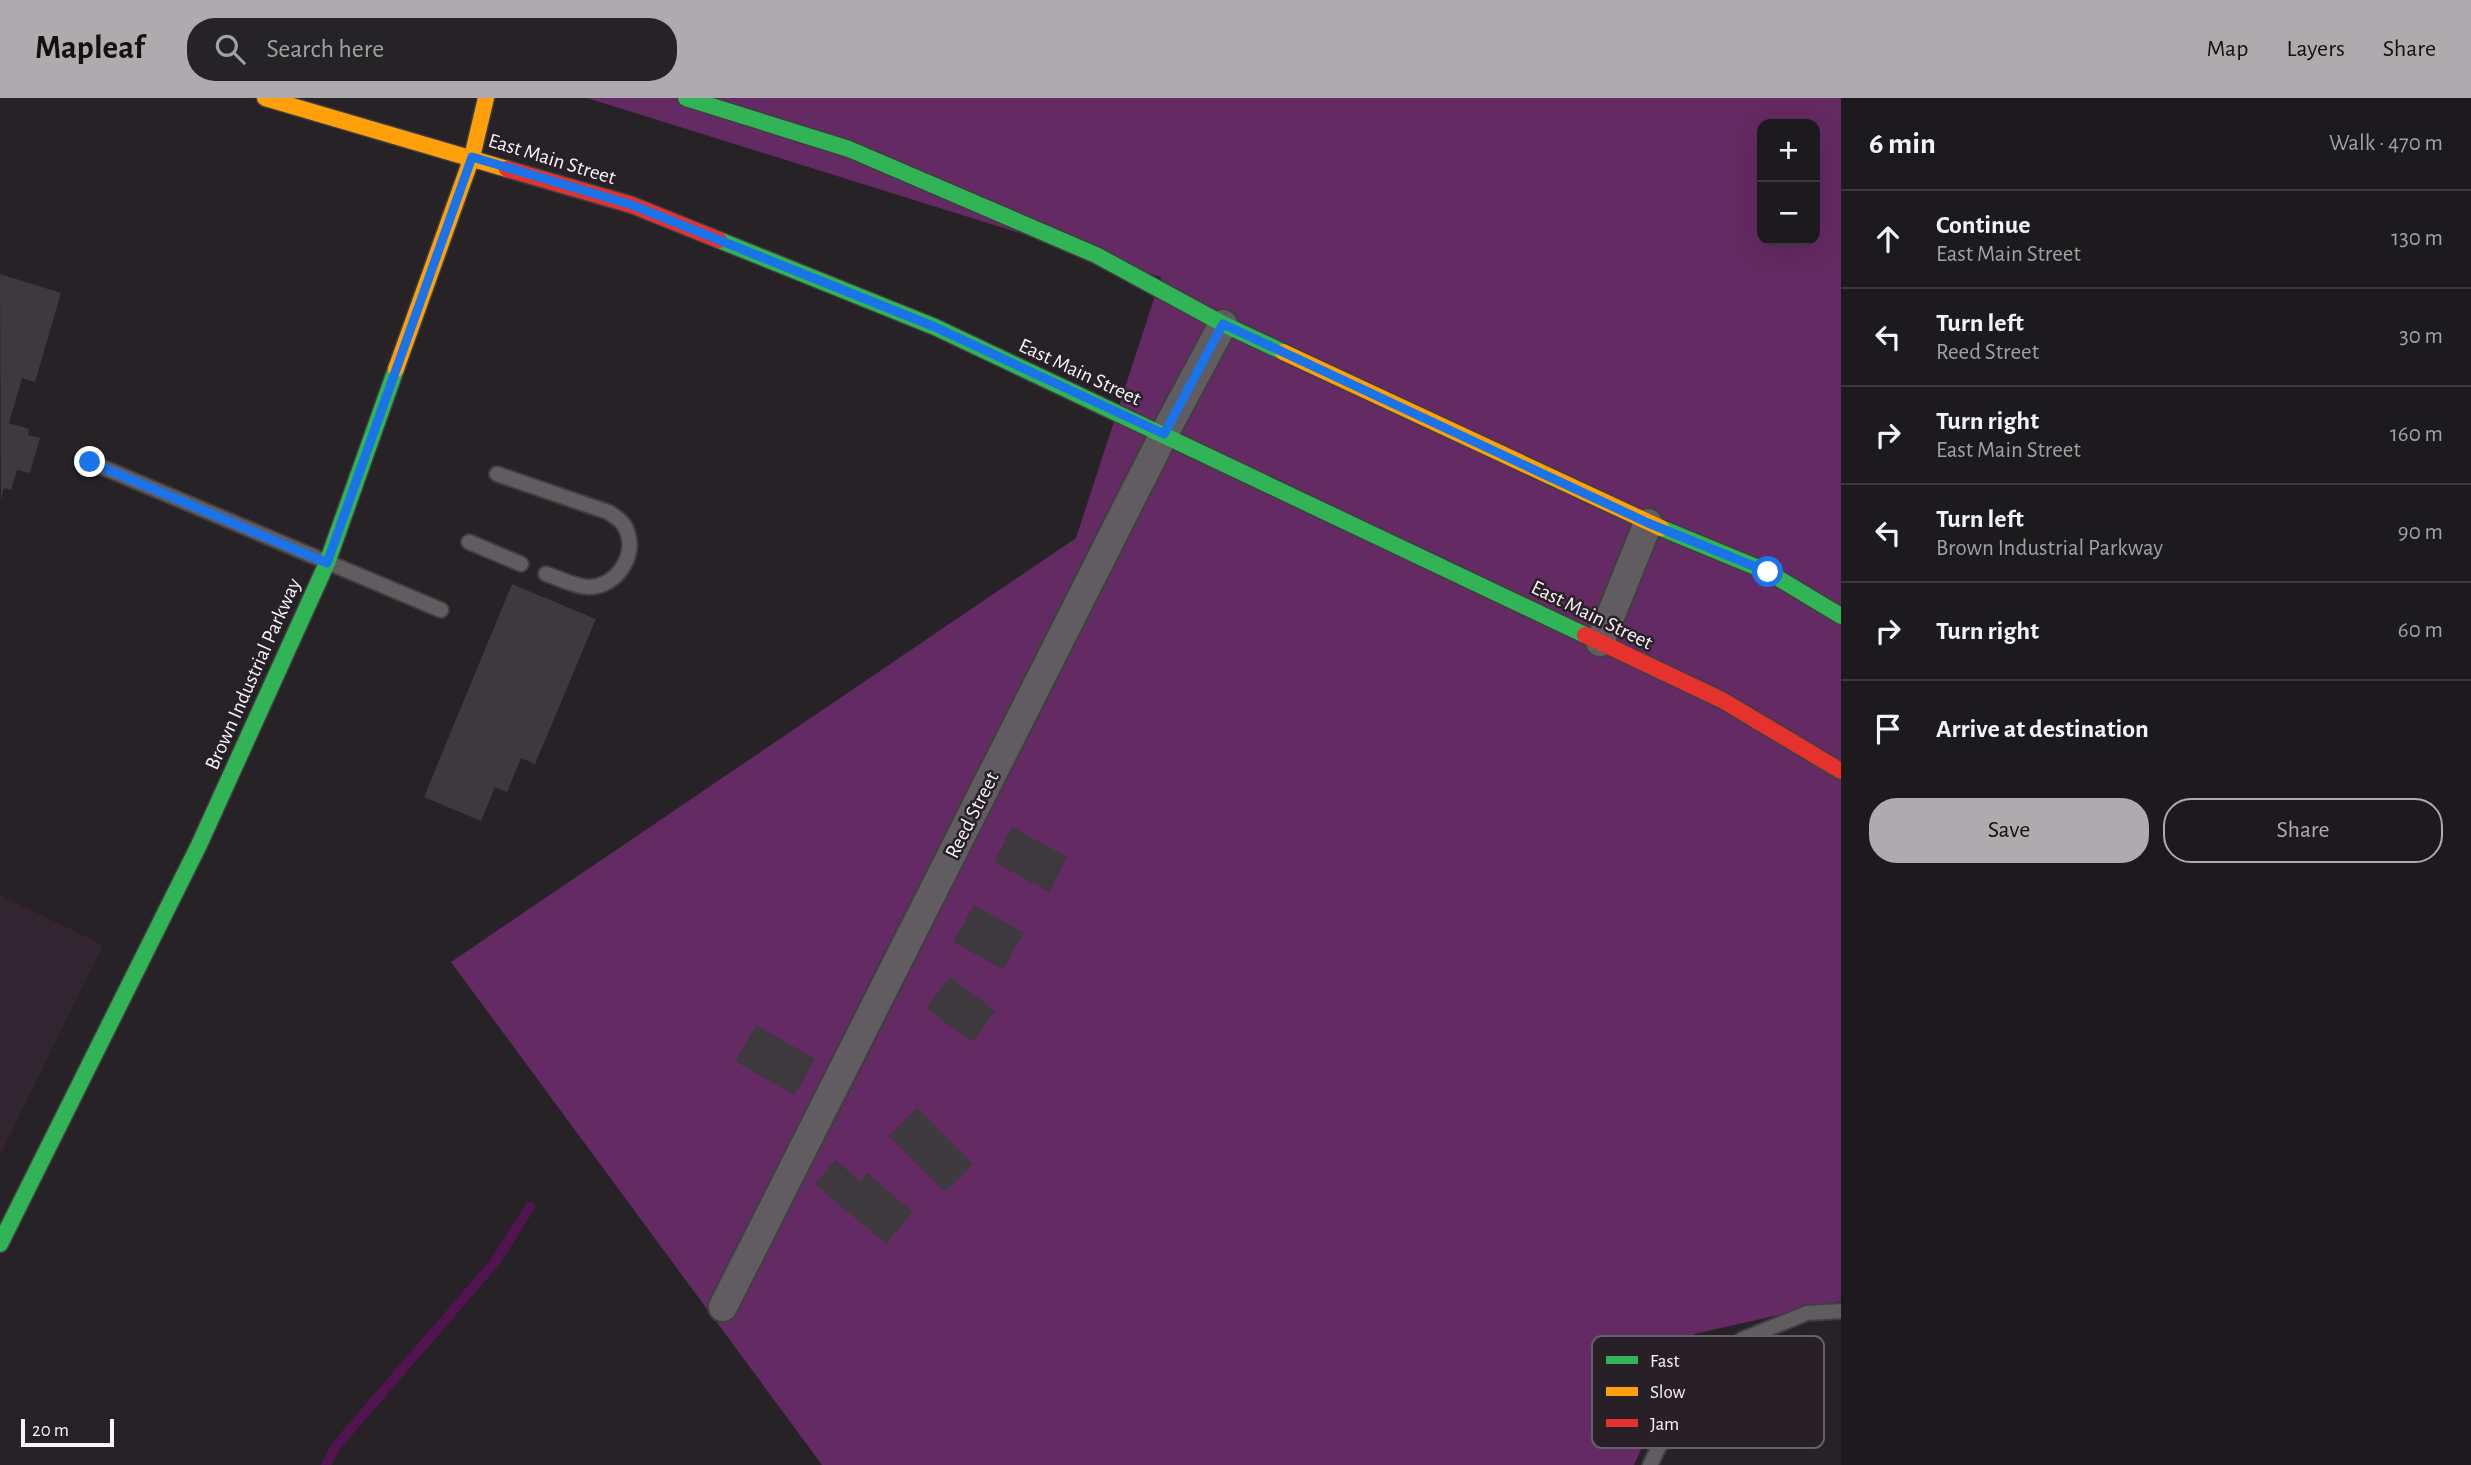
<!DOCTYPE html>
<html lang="en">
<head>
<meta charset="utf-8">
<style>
	:root { --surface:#1c1a1c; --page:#252325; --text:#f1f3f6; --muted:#a0a1a3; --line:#3a383b; --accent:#afaaae }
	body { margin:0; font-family:"Alegreya Sans",sans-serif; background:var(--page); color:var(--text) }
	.controls { position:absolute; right:21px; top:21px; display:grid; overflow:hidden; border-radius:14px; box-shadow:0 7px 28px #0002 }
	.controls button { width:63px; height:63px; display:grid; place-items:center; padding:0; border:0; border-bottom:2px solid var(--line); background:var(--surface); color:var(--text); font:35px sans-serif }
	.scale { position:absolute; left:21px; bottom:18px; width:93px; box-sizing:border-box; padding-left:7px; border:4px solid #f9f3f8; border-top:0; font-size:19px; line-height:24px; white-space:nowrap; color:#f9f3f8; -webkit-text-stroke:5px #282027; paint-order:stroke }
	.stop { position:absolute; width:21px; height:21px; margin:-16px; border:5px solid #1a73e8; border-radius:50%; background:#fff }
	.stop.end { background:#1a73e8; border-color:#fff; box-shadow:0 2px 7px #0008 }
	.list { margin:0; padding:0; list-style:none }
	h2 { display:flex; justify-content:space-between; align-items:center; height:91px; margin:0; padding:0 28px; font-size:30px }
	h2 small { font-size:23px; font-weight:400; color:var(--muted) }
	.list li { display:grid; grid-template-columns:46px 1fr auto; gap:21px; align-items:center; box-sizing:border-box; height:98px; padding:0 28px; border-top:2px solid var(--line) }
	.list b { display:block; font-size:26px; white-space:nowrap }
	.list p { margin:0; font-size:23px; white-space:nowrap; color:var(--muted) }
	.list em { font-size:23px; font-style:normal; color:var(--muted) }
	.actions { display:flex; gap:14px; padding:21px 28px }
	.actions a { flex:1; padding:16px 0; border:2px solid var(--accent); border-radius:28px; text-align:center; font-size:24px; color:var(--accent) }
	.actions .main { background:var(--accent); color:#111 }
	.icon { flex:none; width:38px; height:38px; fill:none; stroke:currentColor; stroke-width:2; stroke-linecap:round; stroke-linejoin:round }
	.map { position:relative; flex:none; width:1841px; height:1367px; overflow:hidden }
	header { display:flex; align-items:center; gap:42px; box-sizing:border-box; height:98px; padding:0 35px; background:var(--accent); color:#111 }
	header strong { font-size:33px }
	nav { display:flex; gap:38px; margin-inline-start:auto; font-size:24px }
	.search { width:490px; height:63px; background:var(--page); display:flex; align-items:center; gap:18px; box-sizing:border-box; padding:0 24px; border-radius:28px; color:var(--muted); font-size:26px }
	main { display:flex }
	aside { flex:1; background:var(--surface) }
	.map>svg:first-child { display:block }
	.built { fill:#312530 }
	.forest { fill:#642a63; fill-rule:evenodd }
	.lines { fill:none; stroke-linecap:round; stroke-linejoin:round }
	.stream { stroke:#521451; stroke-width:10 }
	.building { fill:#3d393d }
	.lane-casing { stroke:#413e41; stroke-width:18 }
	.street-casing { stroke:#413e41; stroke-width:32 }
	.fast-casing { stroke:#413e41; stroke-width:19 }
	.slow-casing { stroke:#413e41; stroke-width:19 }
	.jam-casing { stroke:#413e41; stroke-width:19 }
	.lane { stroke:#605c5f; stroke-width:14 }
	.street { stroke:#605c5f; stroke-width:28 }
	.fast { stroke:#30b455; stroke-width:16 }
	.slow { stroke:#ff9f0a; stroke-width:16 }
	.jam { stroke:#e5322d; stroke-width:16 }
	.route { stroke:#1a73e8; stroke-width:9 }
	.labels { text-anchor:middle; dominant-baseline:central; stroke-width:5; stroke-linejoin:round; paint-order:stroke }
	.street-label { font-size:21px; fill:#f9f3f8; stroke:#282027 }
	.key { fill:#282027; stroke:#675f66; stroke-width:2 }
	.key-label { font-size:19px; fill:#f9f3f8 }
</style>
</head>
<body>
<header>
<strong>Mapleaf</strong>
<div class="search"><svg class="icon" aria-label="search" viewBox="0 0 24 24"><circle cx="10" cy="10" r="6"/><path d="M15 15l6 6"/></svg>Search here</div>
<nav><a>Map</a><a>Layers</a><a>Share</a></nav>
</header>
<main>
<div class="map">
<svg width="1841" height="1367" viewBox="0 0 1841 1367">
	<rect width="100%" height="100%" fill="#262226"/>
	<polygon class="built" points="0,797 103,847 0,1057"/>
	<path class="forest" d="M587,0H1841V1203L1694,1236L1634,1367H822L451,864L1076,440L1161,179ZM1762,26H1815V142H1762Z"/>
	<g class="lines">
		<polyline class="stream" points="326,1367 336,1348 495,1164 530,1109"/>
	</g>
	<g class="building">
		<polygon points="0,176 61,195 35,284 22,280 9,325 29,331 28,337 40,340 30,375 17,372 11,392 4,390 1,402"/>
		<polygon points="512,486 596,521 535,666 521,660 507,694 495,689 481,723 424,699"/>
		<polygon points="1012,729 1067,759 1049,794 994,764"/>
		<polygon points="974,807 1024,835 1003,871 953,844"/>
		<polygon points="950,879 995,913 972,944 926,910"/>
		<polygon points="756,927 815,961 794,997 735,963"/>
		<polygon points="917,1010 973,1066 945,1094 889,1038"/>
		<polygon points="835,1062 860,1083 867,1075 913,1114 886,1146 815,1086"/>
	</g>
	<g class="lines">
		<defs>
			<g id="lane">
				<polyline points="90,364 441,512"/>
				<path d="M497,376L608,414C616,419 624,424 627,433C637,458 616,489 589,489C575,489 559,480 546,476"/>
				<polyline points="469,444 521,466"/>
				<polyline points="1650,1367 1688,1289 1743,1241 1807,1215 1841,1213"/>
			</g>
			<g id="street">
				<polyline points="1600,544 1648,425"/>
				<polyline points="723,1209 1164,336 1223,226"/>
			</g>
			<g id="fast">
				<polyline points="686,0 849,51 1096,157 1223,226 1283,254"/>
				<polyline points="719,142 935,229 1585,537"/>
				<polyline points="1661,430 1768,474 1841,518"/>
				<polyline points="0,1146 199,747 327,465 396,271"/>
			</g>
			<g id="slow">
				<polyline points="265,0 507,71"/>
				<polyline points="1283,254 1661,430"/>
				<polyline points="396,271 472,59 486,0"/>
			</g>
			<g id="jam">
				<polyline points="507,71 632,107 719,142"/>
				<polyline points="1585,537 1722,602 1841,673"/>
			</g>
		</defs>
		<use href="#lane" class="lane-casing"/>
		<use href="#street" class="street-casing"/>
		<use href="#fast" class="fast-casing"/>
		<use href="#slow" class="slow-casing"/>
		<use href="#jam" class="jam-casing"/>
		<use href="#lane" class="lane"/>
		<use href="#street" class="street"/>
		<use href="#fast" class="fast"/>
		<use href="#slow" class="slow"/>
		<use href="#jam" class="jam"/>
	</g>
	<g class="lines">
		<polyline class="route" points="90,364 327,465 472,59 632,107 935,229 1164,336 1223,226 1648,425 1768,474"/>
	</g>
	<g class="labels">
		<g class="street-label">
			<text transform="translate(552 61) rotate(17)">East Main Street</text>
			<text transform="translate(1080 274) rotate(25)">East Main Street</text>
			<text transform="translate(1592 517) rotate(26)">East Main Street</text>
			<text transform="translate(253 576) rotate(-66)">Brown Industrial Parkway</text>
			<text transform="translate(972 717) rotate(-63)">Reed Street</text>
		</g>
	</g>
	<rect x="1592" y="1238" width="232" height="112" rx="10" class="key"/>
	<rect x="1606" y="1258" width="32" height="8" fill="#30b455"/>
	<rect x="1606" y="1289" width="32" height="9" fill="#ff9f0a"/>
	<rect x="1606" y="1321" width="32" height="8" fill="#e5322d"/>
	<g class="key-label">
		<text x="1650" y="1269">Fast</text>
		<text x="1650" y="1300">Slow</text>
		<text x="1650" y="1332">Jam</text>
	</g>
</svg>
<div class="controls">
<button>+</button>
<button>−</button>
</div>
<div class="scale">20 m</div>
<div class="stop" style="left:1768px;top:474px"></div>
<div class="stop end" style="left:90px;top:364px"></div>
</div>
<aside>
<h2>6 min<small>Walk · 470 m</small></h2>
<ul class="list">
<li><svg class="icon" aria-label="ahead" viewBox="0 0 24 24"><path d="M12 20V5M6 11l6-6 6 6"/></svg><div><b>Continue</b><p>East Main Street</p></div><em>130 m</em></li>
<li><svg class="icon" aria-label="left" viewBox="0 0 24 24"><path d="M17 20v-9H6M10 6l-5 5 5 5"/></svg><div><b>Turn left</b><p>Reed Street</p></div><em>30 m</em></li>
<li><svg class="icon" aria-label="right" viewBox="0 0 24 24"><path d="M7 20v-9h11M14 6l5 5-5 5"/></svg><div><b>Turn right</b><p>East Main Street</p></div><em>160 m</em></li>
<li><svg class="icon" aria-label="left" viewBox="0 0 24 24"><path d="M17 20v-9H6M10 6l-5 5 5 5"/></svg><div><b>Turn left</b><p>Brown Industrial Parkway</p></div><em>90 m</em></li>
<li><svg class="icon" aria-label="right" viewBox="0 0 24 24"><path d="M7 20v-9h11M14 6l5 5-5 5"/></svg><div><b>Turn right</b></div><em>60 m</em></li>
<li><svg class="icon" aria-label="arrive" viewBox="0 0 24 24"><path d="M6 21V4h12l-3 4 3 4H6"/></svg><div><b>Arrive at destination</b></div></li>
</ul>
<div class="actions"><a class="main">Save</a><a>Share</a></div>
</aside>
</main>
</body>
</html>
